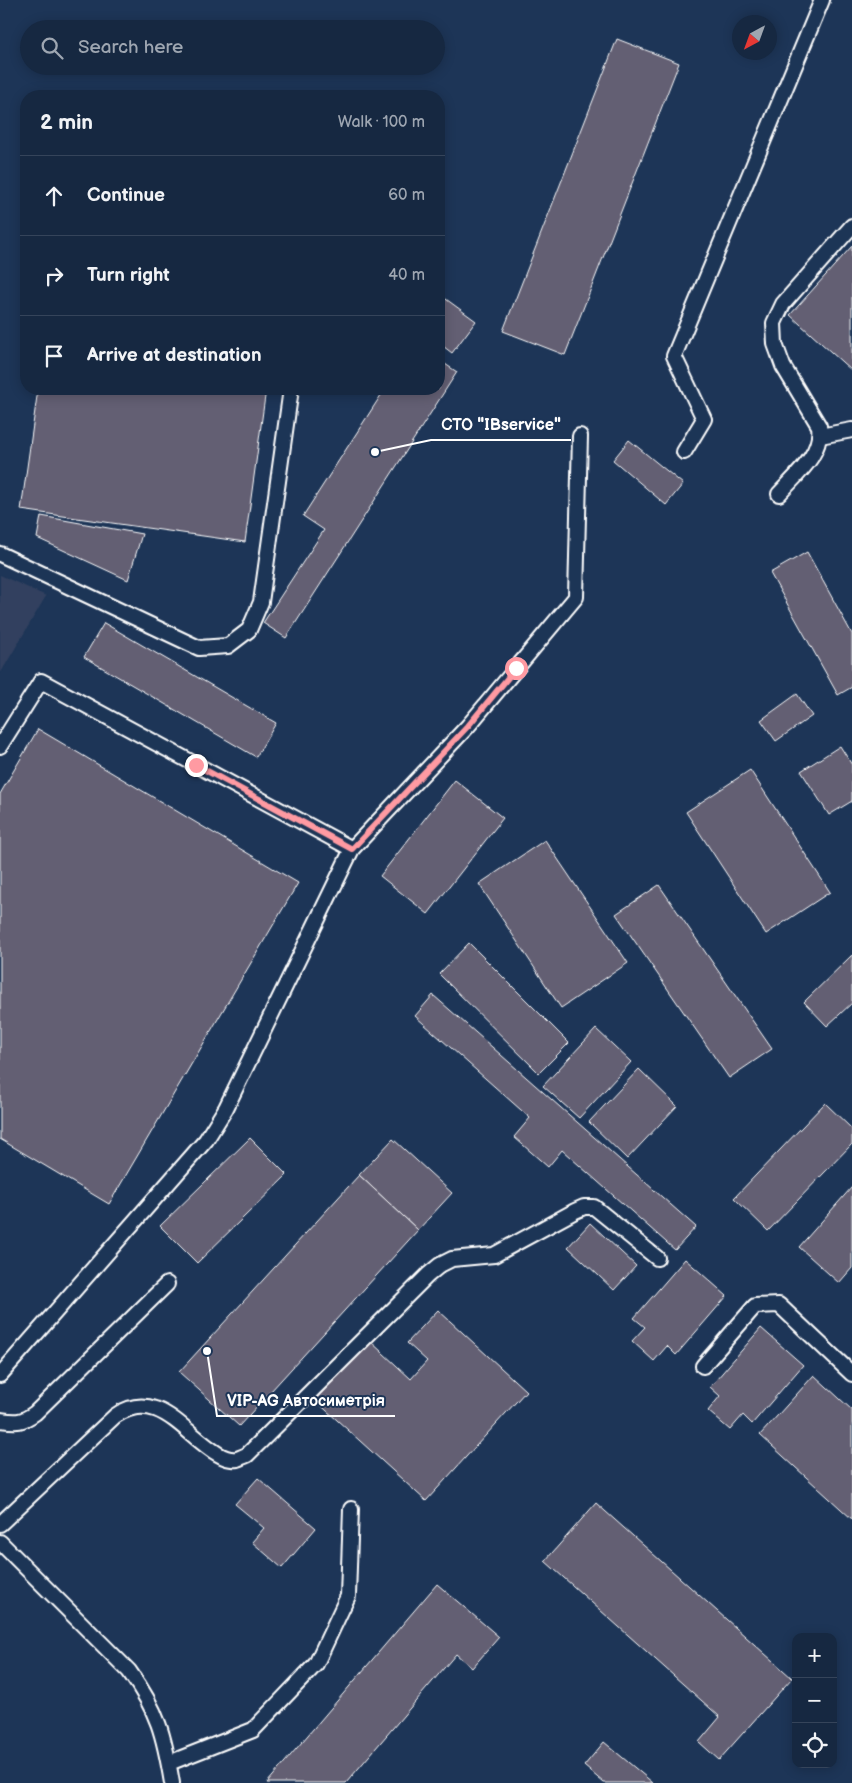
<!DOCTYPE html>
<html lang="en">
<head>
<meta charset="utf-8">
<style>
	:root { --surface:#162841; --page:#1f3048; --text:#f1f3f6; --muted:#9ea6b1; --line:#35445a }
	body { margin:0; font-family:"Balsamiq Sans",sans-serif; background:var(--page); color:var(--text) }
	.controls { position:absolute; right:15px; bottom:15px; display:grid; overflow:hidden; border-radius:10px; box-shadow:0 2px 12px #0003 }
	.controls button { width:45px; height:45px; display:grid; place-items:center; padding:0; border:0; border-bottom:1px solid var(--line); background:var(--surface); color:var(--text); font:25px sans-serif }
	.compass { position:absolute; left:732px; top:15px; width:45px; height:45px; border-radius:50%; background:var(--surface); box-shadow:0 2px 12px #0003; rotate:221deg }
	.stop { position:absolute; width:15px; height:15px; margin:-11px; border:4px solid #ff9aa2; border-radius:50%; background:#fff }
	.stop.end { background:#ff9aa2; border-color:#fff; box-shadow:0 1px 5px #0008 }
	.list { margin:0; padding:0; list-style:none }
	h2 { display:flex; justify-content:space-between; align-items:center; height:65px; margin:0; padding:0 20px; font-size:21px }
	h2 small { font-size:16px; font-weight:400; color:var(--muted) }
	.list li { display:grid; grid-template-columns:32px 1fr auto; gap:15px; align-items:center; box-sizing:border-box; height:80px; padding:0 20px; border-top:1px solid var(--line) }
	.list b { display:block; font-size:19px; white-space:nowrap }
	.list em { font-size:16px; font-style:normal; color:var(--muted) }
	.icon { flex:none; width:28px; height:28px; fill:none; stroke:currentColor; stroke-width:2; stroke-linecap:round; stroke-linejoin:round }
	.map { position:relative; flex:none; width:852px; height:1783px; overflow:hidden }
	.search { position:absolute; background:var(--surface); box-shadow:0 2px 12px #0003; left:20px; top:20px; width:425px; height:55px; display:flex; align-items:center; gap:12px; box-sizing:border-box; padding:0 18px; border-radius:28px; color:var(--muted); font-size:19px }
	.panel { position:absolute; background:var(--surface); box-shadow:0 2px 12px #0003; left:20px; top:90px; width:425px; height:305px; border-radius:20px }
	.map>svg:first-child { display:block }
	.built { fill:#32415f }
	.building { fill:#635e73; stroke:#fff }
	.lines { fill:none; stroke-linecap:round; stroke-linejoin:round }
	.service-casing { stroke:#fff; stroke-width:18 }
	.service { stroke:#1d3557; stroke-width:14 }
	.route { stroke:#ff9aa2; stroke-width:6 }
	.leader { fill:none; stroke:#fff; stroke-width:2 }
	.callout-dot { fill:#fff; stroke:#1d3557; stroke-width:2 }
	.callout-label { font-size:16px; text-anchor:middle; font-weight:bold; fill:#fff; stroke:#1d3557; stroke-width:4; stroke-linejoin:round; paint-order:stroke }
</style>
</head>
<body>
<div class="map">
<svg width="852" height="1783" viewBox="0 0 852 1783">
	<rect width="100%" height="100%" fill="#1d3557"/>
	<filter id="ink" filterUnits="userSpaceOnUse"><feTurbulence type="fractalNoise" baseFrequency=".02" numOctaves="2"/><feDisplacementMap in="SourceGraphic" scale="10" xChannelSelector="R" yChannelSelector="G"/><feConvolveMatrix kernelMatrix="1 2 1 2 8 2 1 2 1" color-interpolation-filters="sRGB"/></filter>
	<g filter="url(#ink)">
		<polygon class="built" points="0,575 46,596 0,674"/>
		<g class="building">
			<polygon points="617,39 679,63 565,355 503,331"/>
			<polygon points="852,246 852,371 790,315"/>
			<polygon points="439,294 476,321 452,353 439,343"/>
			<polygon points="439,360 457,372 286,638 263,623 324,530 303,516 385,389 439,389"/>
			<polygon points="38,389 266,389 245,542 21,510"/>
			<polygon points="629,440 683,484 666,505 613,460"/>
			<polygon points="41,516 142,534 128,580 37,538"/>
			<polygon points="807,552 852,634 852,687 838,695 770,573"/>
			<polygon points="104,623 276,723 256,757 84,657"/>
			<polygon points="797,694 812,716 776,741 761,720"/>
			<polygon points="38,729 298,883 109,1204 0,1139 0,794"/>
			<polygon points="840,746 852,765 852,801 829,815 801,771"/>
			<polygon points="750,770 830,892 766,934 686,812"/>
			<polygon points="455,780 503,818 428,914 380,876"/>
			<polygon points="545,840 628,963 561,1008 479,884"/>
			<polygon points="659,885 772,1049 729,1078 616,914"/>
			<polygon points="469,943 569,1043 539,1073 439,974"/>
			<polygon points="852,955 852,1003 827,1026 804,1002"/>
			<polygon points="433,995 696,1227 675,1250 562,1150 548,1167 514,1137 530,1118 415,1016"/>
			<polygon points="596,1029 631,1062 579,1118 543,1086"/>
			<polygon points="639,1069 677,1106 627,1159 589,1122"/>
			<polygon points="825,1103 852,1129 852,1144 768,1231 734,1198"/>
			<polygon points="250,1138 287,1175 197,1263 160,1226"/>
			<polygon points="393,1139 452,1193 418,1230 359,1175"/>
			<polygon points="359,1175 418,1230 239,1426 179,1372"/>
			<polygon points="852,1187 852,1268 839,1283 799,1247"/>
			<polygon points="590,1223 636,1266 614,1290 568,1247"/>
			<polygon points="685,1259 727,1296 676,1355 667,1346 654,1361 632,1341 645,1327 634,1318"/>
			<polygon points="438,1310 526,1391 426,1501 315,1400 369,1340 411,1379 427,1361 407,1343"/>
			<polygon points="761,1328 803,1365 752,1424 743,1415 730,1430 708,1411 720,1396 710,1387"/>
			<polygon points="814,1375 852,1410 852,1519 760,1435"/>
			<polygon points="258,1478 316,1528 282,1568 252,1542 264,1528 235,1504"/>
			<polygon points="596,1503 792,1678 719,1760 699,1742 720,1717 545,1561"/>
			<polygon points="437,1584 499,1637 472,1668 456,1654 346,1783 267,1783"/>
			<polygon points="604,1742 653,1783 604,1783 584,1766"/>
		</g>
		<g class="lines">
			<defs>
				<g id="service">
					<polyline points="820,436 852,430"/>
					<polyline points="684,452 704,419 674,356 822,0"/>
					<path d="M779,494C796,475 823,454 819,426L783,366L775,344L774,323L783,304L852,226"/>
					<polyline points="0,554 199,648 228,646 249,630 261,602 291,389"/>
					<polyline points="0,746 41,681 352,849"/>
					<polyline points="703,1366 755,1306 779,1305 852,1374"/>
					<polyline points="0,1375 206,1140 226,1108 352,849 468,726 576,597 580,436"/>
					<path d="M0,1420C17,1422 21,1423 35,1413L167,1284"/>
					<path d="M0,1524L115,1416C157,1386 185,1435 218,1454C223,1457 231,1460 237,1459C240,1458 244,1456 247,1455L428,1275L440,1265L452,1259L494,1255L575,1211L584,1207H594L657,1258"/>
					<path d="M0,1542L129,1671C158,1711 164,1735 172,1783"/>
					<polyline points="169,1763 253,1730 316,1664 348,1596 351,1509"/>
				</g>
			</defs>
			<use href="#service" class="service-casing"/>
			<use href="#service" class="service"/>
		</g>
	</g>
	<g class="lines" filter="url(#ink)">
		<polyline class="route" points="196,765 352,849 468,726 516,668"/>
	</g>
	<path class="leader" d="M375 452L431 440H571M207 1351L217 1416H395"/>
	<g class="callout-dot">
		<circle cx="375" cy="452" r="5"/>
		<circle cx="207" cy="1351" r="5"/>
	</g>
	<g class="callout-label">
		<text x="501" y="430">СТО "IBservice"</text>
		<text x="306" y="1406">VIP-AG Автосиметрія</text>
	</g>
</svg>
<div class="controls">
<button>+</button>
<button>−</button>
<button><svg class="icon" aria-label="locate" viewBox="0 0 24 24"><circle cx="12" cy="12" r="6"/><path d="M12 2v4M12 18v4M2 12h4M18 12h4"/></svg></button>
</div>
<svg class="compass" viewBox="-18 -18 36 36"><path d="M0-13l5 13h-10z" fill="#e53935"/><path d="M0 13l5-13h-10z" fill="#9ea6b1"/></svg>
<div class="stop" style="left:516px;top:668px"></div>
<div class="stop end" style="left:196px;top:765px"></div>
<div class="search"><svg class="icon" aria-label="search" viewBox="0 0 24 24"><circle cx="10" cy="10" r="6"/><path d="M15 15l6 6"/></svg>Search here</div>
<section class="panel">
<h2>2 min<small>Walk · 100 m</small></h2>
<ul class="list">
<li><svg class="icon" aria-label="ahead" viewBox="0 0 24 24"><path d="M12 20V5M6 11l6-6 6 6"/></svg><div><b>Continue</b></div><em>60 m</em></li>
<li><svg class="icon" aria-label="right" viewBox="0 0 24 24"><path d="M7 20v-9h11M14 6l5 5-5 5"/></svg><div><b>Turn right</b></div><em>40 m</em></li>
<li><svg class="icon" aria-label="arrive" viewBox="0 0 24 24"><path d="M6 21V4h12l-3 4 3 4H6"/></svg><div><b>Arrive at destination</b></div></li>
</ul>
</section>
</div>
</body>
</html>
